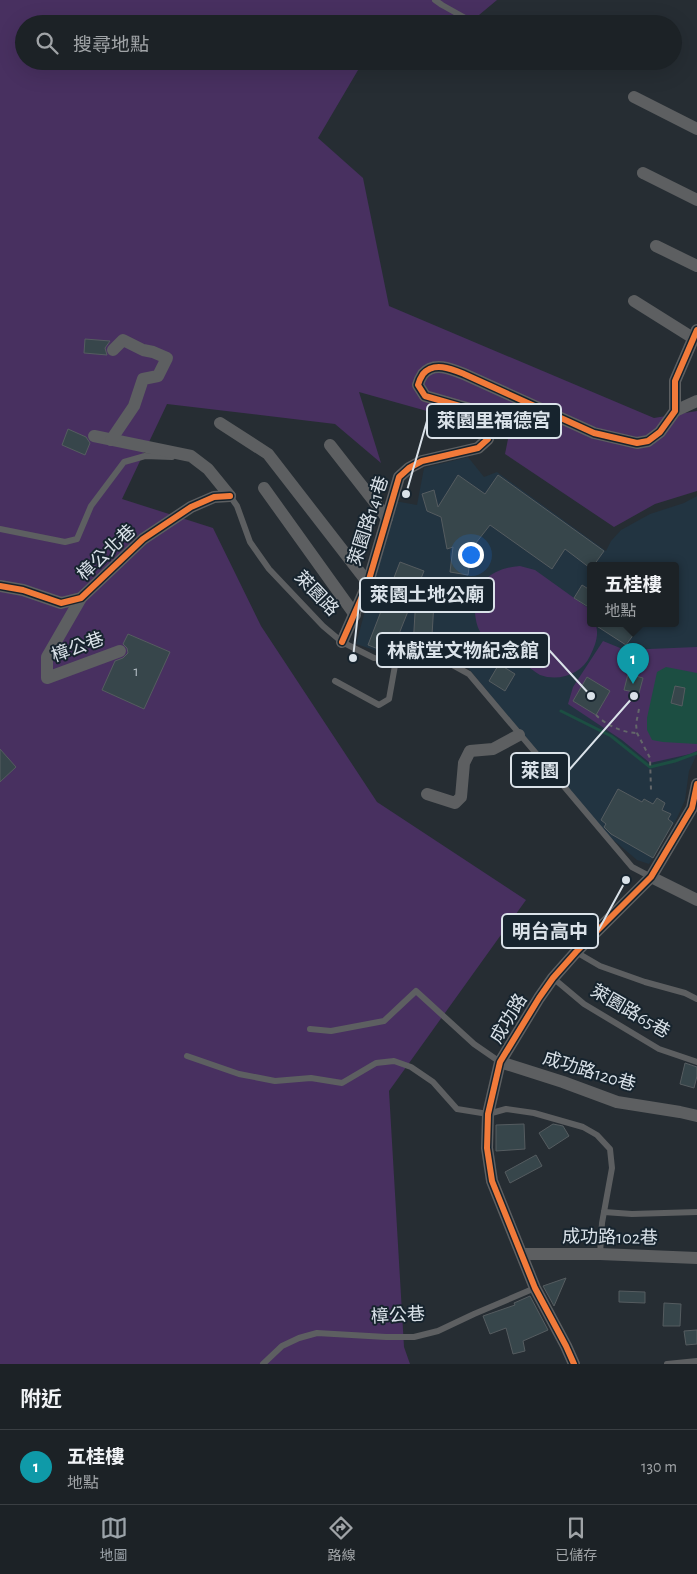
<!DOCTYPE html>
<html lang="zh-TW">
<head>
<meta charset="utf-8">
<style>
	:root { --surface:#1c2226; --page:#292f32; --text:#f1f3f6; --muted:#a0a4a7; --line:#3a3f43; --accent:#9ba3a9 }
	body { margin:0; font-family:"Alegreya Sans","Noto Sans TC",sans-serif; background:var(--page); color:var(--text) }
	.you { position:absolute; left:470px; top:554px; width:18px; height:18px; margin:-12px; border:4px solid #fff; border-radius:50%; background:#1a73e8; box-shadow:0 0 0 8px #1a73e833 }
	.badge { display:grid; place-items:center; width:32px; height:32px; border-radius:50%; background:var(--accent); color:#fff; font-size:16px; font-weight:700 }
	.pin { position:absolute; translate:-50% -41px; filter:drop-shadow(0 1px 2px #0008) }
	.pin::after { content:''; position:absolute; top:26px; width:18px; height:15px; background:inherit; clip-path:polygon(0 0,100% 0,50% 100%) }
	.popup { position:absolute; left:587px; top:562px; width:92px; height:65px; box-sizing:border-box; display:grid; place-content:center; border-radius:5px; background:var(--surface); filter:drop-shadow(0 1px 4px #0005); font-size:16px; white-space:nowrap; color:var(--muted) }
	.popup b { font-size:19px; color:var(--text) }
	.popup::after { content:''; position:absolute; left:50%; top:100%; margin-left:-10px; border:10px solid transparent; border-top-color:var(--surface) }
	.list { margin:0; padding:0; list-style:none }
	h2 { display:flex; justify-content:space-between; align-items:center; height:65px; margin:0; padding:0 20px; font-size:21px }
	h2 small { font-size:16px; font-weight:400; color:var(--muted) }
	.list li { display:grid; grid-template-columns:32px 1fr auto; gap:15px; align-items:center; box-sizing:border-box; height:75px; padding:0 20px; border-top:1px solid var(--line) }
	.list b { display:block; font-size:19px; white-space:nowrap }
	.list p { margin:0; font-size:16px; white-space:nowrap; color:var(--muted) }
	.list em { font-size:16px; font-style:normal; color:var(--muted) }
	.icon { flex:none; width:28px; height:28px; fill:none; stroke:currentColor; stroke-width:2; stroke-linecap:round; stroke-linejoin:round }
	.map { position:relative; flex:none; width:697px; height:1364px; overflow:hidden }
	.search { position:absolute; background:var(--surface); box-shadow:0 5px 20px #0002; left:15px; right:15px; top:15px; height:55px; display:flex; align-items:center; gap:12px; box-sizing:border-box; padding:0 18px; border-radius:28px; color:var(--muted); font-size:19px }
	.sheet { height:140px; background:var(--surface) }
	nav { display:flex; justify-content:space-around; align-items:center; box-sizing:border-box; height:70px; border-top:1px solid var(--line); background:var(--surface); font-size:14px; color:var(--muted) }
	nav a { display:grid; justify-items:center; gap:2px }
	nav .on { color:var(--accent) }
	.map>svg:first-child { display:block }
	.built { fill:#223441; fill-rule:evenodd }
	.green { fill:#483060 }
	.water { fill:#1c4e42 }
	.lines { fill:none; stroke-linecap:round; stroke-linejoin:round }
	.stream { stroke:#1c4e42; stroke-width:3 }
	.building { fill:#37464b; stroke:#555c60 }
	.path { stroke:#636669; stroke-width:2; stroke-dasharray:4 4; stroke-linecap:butt }
	.service { stroke:#5d5f61; stroke-width:6 }
	.minor { stroke:#5d5f61; stroke-width:12 }
	.cycleway-casing { stroke:#17242e; stroke-width:9 }
	.cycleway { stroke:#f17a3a; stroke-width:6 }
	.labels { text-anchor:middle; dominant-baseline:central; stroke-width:4; stroke-linejoin:round; paint-order:stroke }
	.number-label { font-size:15px; fill:#b1bbc2 }
	.street-label { font-size:18px; fill:#dae2e9; stroke:#17242e }
	.leader { fill:none; stroke:#dae2e9; stroke-width:2 }
	.callout-dot { fill:#dae2e9; stroke:#17242e; stroke-width:2 }
	.callout { fill:#17242e; stroke:#dae2e9; stroke-width:2 }
	.callout-label { font-size:19px; text-anchor:middle; font-weight:bold; fill:#dae2e9 }
</style>
</head>
<body>
<div class="map">
<svg width="697" height="1364" viewBox="0 0 697 1364">
	<rect width="100%" height="100%" fill="#262d33"/>
	<path class="built" d="M468,457L484,477L497,472L606,551L611,541L621,530L650,514L684,503L697,496V754L689,771L685,800L677,818L649,864L637,860L604,832L464,663L453,657L443,653L432,655L390,653L374,650L356,644L395,501L417,505L424,468ZM590,565H676V623H590Z"/>
	<g class="green">
		<polygon points="0,0 497,0 479,15 457,24 24,24 24,61 369,61 361,65 318,138 363,178 389,306 654,418 697,411 697,491 655,504 614,527 505,454 509,434 359,392 381,463 335,424 167,404 122,499 213,528 261,626 377,802 526,900 389,1091 404,1347 410,1364 0,1364"/>
		<path d="M520,566L535,570L588,608L590,612V623H595C600,634 595,646 590,656C582,674 559,682 540,675C535,672 529,667 524,664C511,655 498,647 485,638C478,631 476,623 475,613C473,583 492,568 520,566Z"/>
		<polygon points="603,641 625,650 697,647 697,751 690,754 650,763 622,740 568,704 573,687"/>
	</g>
	<polygon class="water" points="666,667 697,673 697,744 663,742 652,740 647,730 647,718 657,672"/>
	<g class="lines">
		<polyline class="stream" points="561,711 611,736 650,767 675,761 697,753"/>
	</g>
	<g class="building">
		<polygon points="85,339 110,341 105,348 107,355 84,353"/>
		<polygon points="68,429 86,437 90,443 85,455 62,445"/>
		<polygon points="458,475 485,494 498,475 604,551 594,565 590,565 590,568 565,549 552,569 490,525 472,548 468,575 450,572 453,547 447,549 441,517 427,511 422,494 434,490 438,507"/>
		<polygon points="400,562 424,571 391,654 368,645"/>
		<polygon points="582,585 590,590 590,608 574,598"/>
		<polygon points="416,596 429,597 432,599 434,602 431,652 422,652 422,647 413,647"/>
		<polygon points="592,623 642,623 626,645"/>
		<polygon points="128,634 170,652 144,709 102,690 115,661 123,658 128,653 127,648 123,644"/>
		<polygon points="499,664 515,674 505,691 489,681"/>
		<polygon points="628,674 643,678 639,693 624,690"/>
		<polygon points="587,677 610,691 596,715 573,701"/>
		<polygon points="675,686 685,688 682,706 671,703"/>
		<polygon points="0,749 16,767 0,782"/>
		<polygon points="618,789 642,802 644,799 653,804 657,798 665,803 662,810 671,814 668,819 673,823 653,858 611,834 604,827 606,824 601,820"/>
		<polygon points="685,1063 697,1067 697,1076 694,1088 680,1084"/>
		<polygon points="524,1124 525,1149 496,1151 496,1125"/>
		<polygon points="553,1124 563,1126 569,1136 549,1149 539,1133"/>
		<polygon points="536,1155 542,1166 510,1183 505,1172"/>
		<polygon points="566,1278 554,1306 543,1286"/>
		<polygon points="619,1291 645,1292 645,1303 619,1302"/>
		<polygon points="530,1296 548,1330 523,1341 525,1351 513,1354 506,1328 490,1334 483,1316 515,1305 514,1303"/>
		<polygon points="664,1303 681,1304 680,1326 663,1326"/>
		<polygon points="697,1330 697,1344 686,1345 684,1331"/>
	</g>
	<g class="lines">
		<g class="path">
			<polyline points="639,709 636,724 637,733 650,758 651,790"/>
			<path d="M596,715C606,725 623,733 637,733"/>
		</g>
		<g class="service">
			<polyline points="435,0 442,5 476,24"/>
			<polyline points="230,496 237,506 250,542 269,569 323,626 342,642 374,658 449,663 469,674 632,867 651,877"/>
			<polyline points="0,529 65,542 77,539 91,506 124,462 145,456 172,457"/>
			<polyline points="335,681 379,705 389,699 396,660"/>
			<polyline points="576,952 600,966 645,982 685,993 697,999"/>
			<polyline points="553,978 584,1004 659,1049 697,1062"/>
			<polyline points="310,1029 331,1031 384,1021 416,991 474,1044 500,1062"/>
			<polyline points="187,1056 239,1074 275,1081 311,1078 342,1083 376,1063 394,1061 411,1067 433,1082 457,1109 488,1114 506,1109 534,1113 583,1127 597,1135 610,1149 612,1168 602,1223 600,1254"/>
			<polyline points="604,1212 632,1214 697,1212"/>
			<polyline points="263,1364 282,1346 299,1338 317,1333 386,1337 414,1337 438,1331 474,1314 535,1288"/>
			<polyline points="667,1364 697,1361"/>
		</g>
		<g class="minor">
			<polyline points="634,97 697,129"/>
			<polyline points="643,173 697,200"/>
			<polyline points="656,246 697,266"/>
			<polyline points="634,301 693,338"/>
			<polyline points="675,411 697,401"/>
			<polyline points="220,423 268,454 368,583"/>
			<polyline points="94,436 191,456 208,469 230,496"/>
			<polyline points="111,440 134,406 143,379 158,376 167,358 153,352 143,350 123,340 113,350"/>
			<polyline points="330,445 387,518"/>
			<polyline points="264,488 355,615"/>
			<polyline points="0,586 23,590 61,603 81,598 143,539 191,507 214,497 230,496"/>
			<polyline points="81,598 47,657 47,678 120,651"/>
			<path d="M342,642L368,583L399,477L409,468L422,461L478,448L488,439L487,425L477,411L425,396L418,385C419,381 421,377 423,374C434,361 452,369 464,374L594,433L637,443L648,441L660,432L675,411V381L697,330"/>
			<polyline points="427,794 455,803 461,797 464,763 470,751 493,749 519,735"/>
			<polyline points="651,877 697,900"/>
			<polyline points="500,1062 563,1082 617,1102 680,1112 697,1116"/>
			<polyline points="522,1254 600,1254 697,1258"/>
			<polyline points="574,1364 566,1346 535,1288 492,1181 487,1148 488,1114 500,1062 539,998 553,978 576,952 651,877 692,808 697,784"/>
		</g>
		<defs>
			<g id="cycleway">
				<polyline points="0,586 23,590 61,603 81,598 143,539 191,507 214,497 230,496"/>
				<path d="M342,642L368,583L399,477L409,468L422,461L478,448L488,439L487,425L477,411L425,396L418,385C419,381 421,377 423,374C434,361 452,369 464,374L594,433L637,443L648,441L660,432L675,411V381L697,330"/>
				<polyline points="574,1364 566,1346 535,1288 492,1181 487,1148 488,1114 500,1062 539,998 553,978 576,952 651,877 692,808 697,784"/>
			</g>
		</defs>
		<use href="#cycleway" class="cycleway-casing"/>
		<use href="#cycleway" class="cycleway"/>
	</g>
	<g class="labels">
		<g class="number-label">
			<text x="136" y="671">1</text>
		</g>
		<g class="street-label">
			<text transform="translate(369 521) rotate(-72)">萊園路141巷</text>
			<text transform="translate(107 553) rotate(-43)">樟公北巷</text>
			<text transform="translate(316 594) rotate(46)">萊園路</text>
			<text transform="translate(78 648) rotate(-20)">樟公巷</text>
			<text transform="translate(630 1012) rotate(30)">萊園路65巷</text>
			<text transform="translate(509 1019) rotate(-59)">成功路</text>
			<text transform="translate(589 1072) rotate(17)">成功路120巷</text>
			<text transform="translate(610 1238) rotate(1)">成功路102巷</text>
			<text transform="translate(398 1316) rotate(-3)">樟公巷</text>
		</g>
	</g>
	<path class="leader" d="M406 494L427 421M353 658L360 595M591 696L549 650M634 696L569 770M626 880L598 931"/>
	<g class="callout-dot">
		<circle cx="406" cy="494" r="5"/>
		<circle cx="353" cy="658" r="5"/>
		<circle cx="591" cy="696" r="5"/>
		<circle cx="634" cy="696" r="5"/>
		<circle cx="626" cy="880" r="5"/>
	</g>
	<g class="callout">
		<rect x="427" y="404" width="134" height="34" rx="5"/>
		<rect x="360" y="578" width="134" height="34" rx="5"/>
		<rect x="377" y="633" width="172" height="34" rx="5"/>
		<rect x="511" y="753" width="58" height="34" rx="5"/>
		<rect x="502" y="914" width="96" height="34" rx="5"/>
	</g>
	<g class="callout-label">
		<text x="494" y="427">萊園里福德宮</text>
		<text x="427" y="601">萊園土地公廟</text>
		<text x="463" y="657">林獻堂文物紀念館</text>
		<text x="540" y="777">萊園</text>
		<text x="550" y="938">明台高中</text>
	</g>
</svg>
<div class="you"></div>
<div class="pin badge" style="left:633px;top:684px;background:#0f9aa8">1</div>
<div class="popup"><b>五桂樓</b>地點</div>
<div class="search"><svg class="icon" aria-label="search" viewBox="0 0 24 24"><circle cx="10" cy="10" r="6"/><path d="M15 15l6 6"/></svg>搜尋地點</div>
</div>
<section class="sheet">
<h2>附近<small></small></h2>
<ul class="list">
<li><span class="badge" style="background:#0f9aa8">1</span><div><b>五桂樓</b><p>地點</p></div><em>130 m</em></li>
</ul>
</section>
<nav>
<a class="on"><svg class="icon" aria-label="map" viewBox="0 0 24 24"><path d="M3 6l6-2 6 2 6-2v14l-6 2-6-2-6 2zM9 4v14M15 6v14"/></svg>地圖</a>
<a><svg class="icon" aria-label="directions" viewBox="0 0 24 24"><path d="M12 3l9 9-9 9-9-9zM9 14v-3h6M13 9l2 2-2 2"/></svg>路線</a>
<a><svg class="icon" aria-label="saved" viewBox="0 0 24 24"><path d="M7 4h10v16l-5-4-5 4z"/></svg>已儲存</a>
</nav>
</body>
</html>
